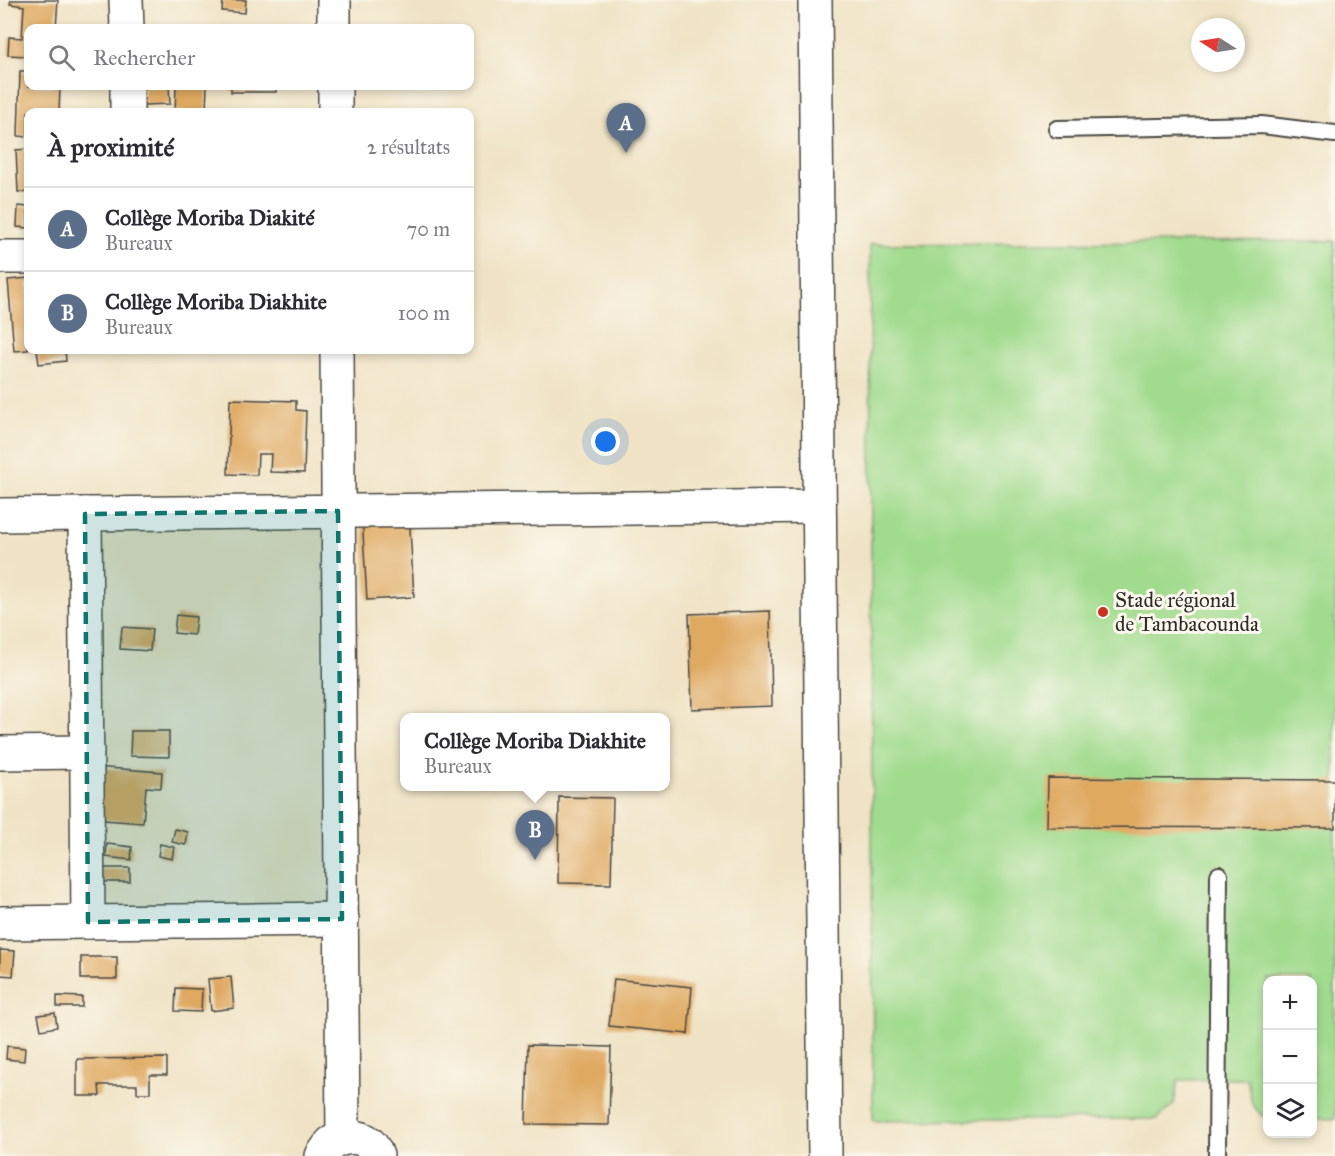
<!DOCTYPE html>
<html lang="fr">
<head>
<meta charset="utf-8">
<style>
	:root { --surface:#fff; --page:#f2f2f3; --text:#2b2b33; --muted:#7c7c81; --line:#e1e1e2; --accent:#db2777 }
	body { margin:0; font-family:"IM FELL Great Primer",serif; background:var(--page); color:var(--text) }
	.controls { position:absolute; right:18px; bottom:18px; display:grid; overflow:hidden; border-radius:12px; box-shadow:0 3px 9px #0003 }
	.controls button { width:54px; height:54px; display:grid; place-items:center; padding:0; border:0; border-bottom:2px solid var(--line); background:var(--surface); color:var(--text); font:30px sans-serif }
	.compass { position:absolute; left:1191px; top:18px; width:54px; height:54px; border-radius:50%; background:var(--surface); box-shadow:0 3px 9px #0003; rotate:282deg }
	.you { position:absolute; left:606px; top:442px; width:21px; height:21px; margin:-15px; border:4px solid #fff; border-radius:50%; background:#1a73e8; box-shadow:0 0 0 9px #1a73e833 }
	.badge { display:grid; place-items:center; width:39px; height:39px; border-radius:50%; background:var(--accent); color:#fff; font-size:20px; font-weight:700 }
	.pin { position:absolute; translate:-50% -50px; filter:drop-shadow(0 2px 3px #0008) }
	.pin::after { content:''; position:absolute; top:32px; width:21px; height:18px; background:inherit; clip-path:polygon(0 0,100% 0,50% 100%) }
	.popup { position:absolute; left:400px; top:713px; width:270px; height:78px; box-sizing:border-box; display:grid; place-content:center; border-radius:12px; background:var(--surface); filter:drop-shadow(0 2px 4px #0005); font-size:20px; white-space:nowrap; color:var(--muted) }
	.popup b { font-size:22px; color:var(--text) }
	.popup::after { content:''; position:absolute; left:50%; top:100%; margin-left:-12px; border:12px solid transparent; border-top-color:var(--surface) }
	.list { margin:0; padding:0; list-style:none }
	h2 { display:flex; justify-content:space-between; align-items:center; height:78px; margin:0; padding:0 24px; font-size:26px }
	h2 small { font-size:20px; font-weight:400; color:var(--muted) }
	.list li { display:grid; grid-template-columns:39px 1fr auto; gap:18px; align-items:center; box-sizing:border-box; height:84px; padding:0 24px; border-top:2px solid var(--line) }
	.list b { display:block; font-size:22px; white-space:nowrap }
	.list p { margin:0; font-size:20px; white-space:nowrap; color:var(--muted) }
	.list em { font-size:20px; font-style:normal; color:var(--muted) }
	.icon { flex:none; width:33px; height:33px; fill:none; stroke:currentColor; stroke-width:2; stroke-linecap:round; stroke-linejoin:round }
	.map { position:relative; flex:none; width:1335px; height:1156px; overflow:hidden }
	.search { position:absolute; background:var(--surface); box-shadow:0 3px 9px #0003; left:24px; top:24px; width:450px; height:66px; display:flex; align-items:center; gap:15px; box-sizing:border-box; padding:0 21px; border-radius:12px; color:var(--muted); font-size:22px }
	.panel { position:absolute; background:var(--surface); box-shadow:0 3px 9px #0003; left:24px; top:108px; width:450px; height:246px; border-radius:12px }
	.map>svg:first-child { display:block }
	.green { fill:#a1db8e; stroke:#66835c; stroke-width:1.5 }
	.building { fill:#dfa961 }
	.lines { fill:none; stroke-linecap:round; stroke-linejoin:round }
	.service-casing { stroke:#494742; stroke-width:20 }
	.minor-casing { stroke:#494742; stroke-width:36 }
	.service { stroke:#fff; stroke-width:16 }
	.minor { stroke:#fff; stroke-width:33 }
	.marked { fill:#0f766e; fill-opacity:0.2; stroke:#0f766e; stroke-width:4.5; stroke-dasharray:12 8; stroke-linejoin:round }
	.poi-dot { fill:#c8321e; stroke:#fbf7ec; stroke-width:2 }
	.labels { text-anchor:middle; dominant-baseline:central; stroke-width:6; stroke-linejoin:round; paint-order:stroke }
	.poi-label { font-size:21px; fill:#2b2b2b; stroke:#fbf7ec; text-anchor:start }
</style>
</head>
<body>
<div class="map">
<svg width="1335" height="1156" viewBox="0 0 1335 1156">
	<rect width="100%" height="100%" fill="#fbf7ec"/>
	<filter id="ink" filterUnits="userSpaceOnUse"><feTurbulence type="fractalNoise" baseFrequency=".0167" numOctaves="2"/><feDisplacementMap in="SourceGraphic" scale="12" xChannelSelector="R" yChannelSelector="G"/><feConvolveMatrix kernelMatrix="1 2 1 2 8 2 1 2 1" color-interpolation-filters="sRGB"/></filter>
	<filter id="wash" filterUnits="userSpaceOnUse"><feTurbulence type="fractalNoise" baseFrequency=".008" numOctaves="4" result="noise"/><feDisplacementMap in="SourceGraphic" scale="24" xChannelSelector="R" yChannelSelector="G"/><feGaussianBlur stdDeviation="1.35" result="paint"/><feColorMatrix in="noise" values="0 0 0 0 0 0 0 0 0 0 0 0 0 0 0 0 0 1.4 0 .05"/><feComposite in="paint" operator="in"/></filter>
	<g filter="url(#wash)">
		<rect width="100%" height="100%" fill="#f0e3c5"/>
		<polygon class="green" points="1335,241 1335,1119 1313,1119 1312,980 1268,980 1267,1117 1262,1116 1252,1104 1247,1079 1178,1080 1174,1104 1157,1119 873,1121 870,244"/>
		<g id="blocks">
			<g class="building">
				<polygon points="11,0 58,0 56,28 28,28 28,56 8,55 9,37 22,38 24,6 10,4"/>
				<polygon points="223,0 246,0 245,13 222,11"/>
				<polygon points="20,71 28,71 28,86 60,86 59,112 28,112 28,137 18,136"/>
				<polygon points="143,86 169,86 170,104 144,105"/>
				<polygon points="176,86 207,86 206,112 175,112"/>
				<rect x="231" y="86" width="45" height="6"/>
				<polygon points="28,149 28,192 18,192 16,150"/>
				<polygon points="18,206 28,207 28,228 17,227"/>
				<polygon points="28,278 28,350 14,351 8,280"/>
				<polygon points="37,350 65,350 66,361 39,364"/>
				<polygon points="230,399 296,401 296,410 306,411 304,473 270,472 271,454 258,454 257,475 228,474"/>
				<polygon points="409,512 414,597 367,600 362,516"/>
				<polygon points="770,611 772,706 692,709 689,614"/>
				<polygon points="176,615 196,617 194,635 174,633"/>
				<polygon points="122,627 152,629 150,651 120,649"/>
				<polygon points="131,731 169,731 169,757 130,756"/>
				<polygon points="94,767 162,772 161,788 146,787 143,823 90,819"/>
				<polygon points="1048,778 1335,780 1335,828 1047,827"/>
				<polygon points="559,797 613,798 611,884 558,883"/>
				<polygon points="175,829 188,832 186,845 172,842"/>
				<polygon points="107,844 132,847 131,860 106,857"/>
				<polygon points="160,844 174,847 172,859 158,856"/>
				<polygon points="100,868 130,868 130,882 99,882"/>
				<polygon points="0,950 15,951 13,976 0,975"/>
				<rect x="81" y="957" width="36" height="22"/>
				<polygon points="231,977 234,1008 211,1011 208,979"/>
				<polygon points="614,979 692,987 688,1034 609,1026"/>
				<polygon points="176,988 202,989 201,1012 175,1011"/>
				<polygon points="57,996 82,997 82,1007 57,1007"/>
				<polygon points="55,1013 57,1027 41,1030 38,1015"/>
				<polygon points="528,1045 611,1047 609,1125 526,1124"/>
				<polygon points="7,1046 25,1048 24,1061 6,1059"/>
				<polygon points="167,1058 167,1075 150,1075 150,1093 137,1093 137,1085 99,1085 100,1096 77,1096 77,1059"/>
			</g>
		</g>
	</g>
	<g filter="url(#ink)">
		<use href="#blocks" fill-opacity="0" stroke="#494742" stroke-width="1.5"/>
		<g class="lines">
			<defs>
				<g id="service">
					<polyline points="1057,129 1262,125 1335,134"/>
					<polyline points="1217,1156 1219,875"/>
				</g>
				<g id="minor">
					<polyline points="126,0 127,28"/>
					<polyline points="334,0 334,28"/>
					<polyline points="815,0 825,1156"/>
					<polyline points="127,86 127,112"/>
					<polyline points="335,86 335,112"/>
					<polyline points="0,257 28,257"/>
					<polyline points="337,350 343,1137"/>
					<polyline points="85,514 88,922"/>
					<polyline points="0,515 819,506"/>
					<polyline points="0,753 87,752"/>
					<polyline points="0,923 342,919"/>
					<path d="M322,1156L331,1143C348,1135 370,1133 377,1156"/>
				</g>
			</defs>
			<use href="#service" class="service-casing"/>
			<use href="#minor" class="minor-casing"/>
			<use href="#service" class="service"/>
			<use href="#minor" class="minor"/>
		</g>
	</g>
	<path class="marked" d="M338,511L342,919L88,922L85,514Z"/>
	<circle class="poi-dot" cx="1103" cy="612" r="6"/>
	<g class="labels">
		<g class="poi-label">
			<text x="1115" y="600">Stade régional<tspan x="1115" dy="24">de Tambacounda</tspan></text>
		</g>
	</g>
</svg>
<div class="controls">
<button>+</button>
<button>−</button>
<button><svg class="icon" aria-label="layers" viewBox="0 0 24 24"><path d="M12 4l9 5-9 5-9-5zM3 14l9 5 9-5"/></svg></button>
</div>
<svg class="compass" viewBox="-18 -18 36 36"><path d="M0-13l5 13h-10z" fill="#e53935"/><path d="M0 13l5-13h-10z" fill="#7c7c81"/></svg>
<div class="you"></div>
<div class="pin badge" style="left:626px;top:153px;background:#5c6f8a">A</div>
<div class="pin badge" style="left:535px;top:860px;background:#5c6f8a">B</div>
<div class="popup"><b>Collège Moriba Diakhite</b>Bureaux</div>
<div class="search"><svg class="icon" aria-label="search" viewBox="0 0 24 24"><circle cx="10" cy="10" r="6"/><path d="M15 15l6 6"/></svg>Rechercher</div>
<section class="panel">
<h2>À proximité<small>2 résultats</small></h2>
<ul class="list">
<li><span class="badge" style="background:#5c6f8a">A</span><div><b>Collège Moriba Diakité</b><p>Bureaux</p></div><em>70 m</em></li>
<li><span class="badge" style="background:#5c6f8a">B</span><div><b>Collège Moriba Diakhite</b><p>Bureaux</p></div><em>100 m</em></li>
</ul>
</section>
</div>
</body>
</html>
